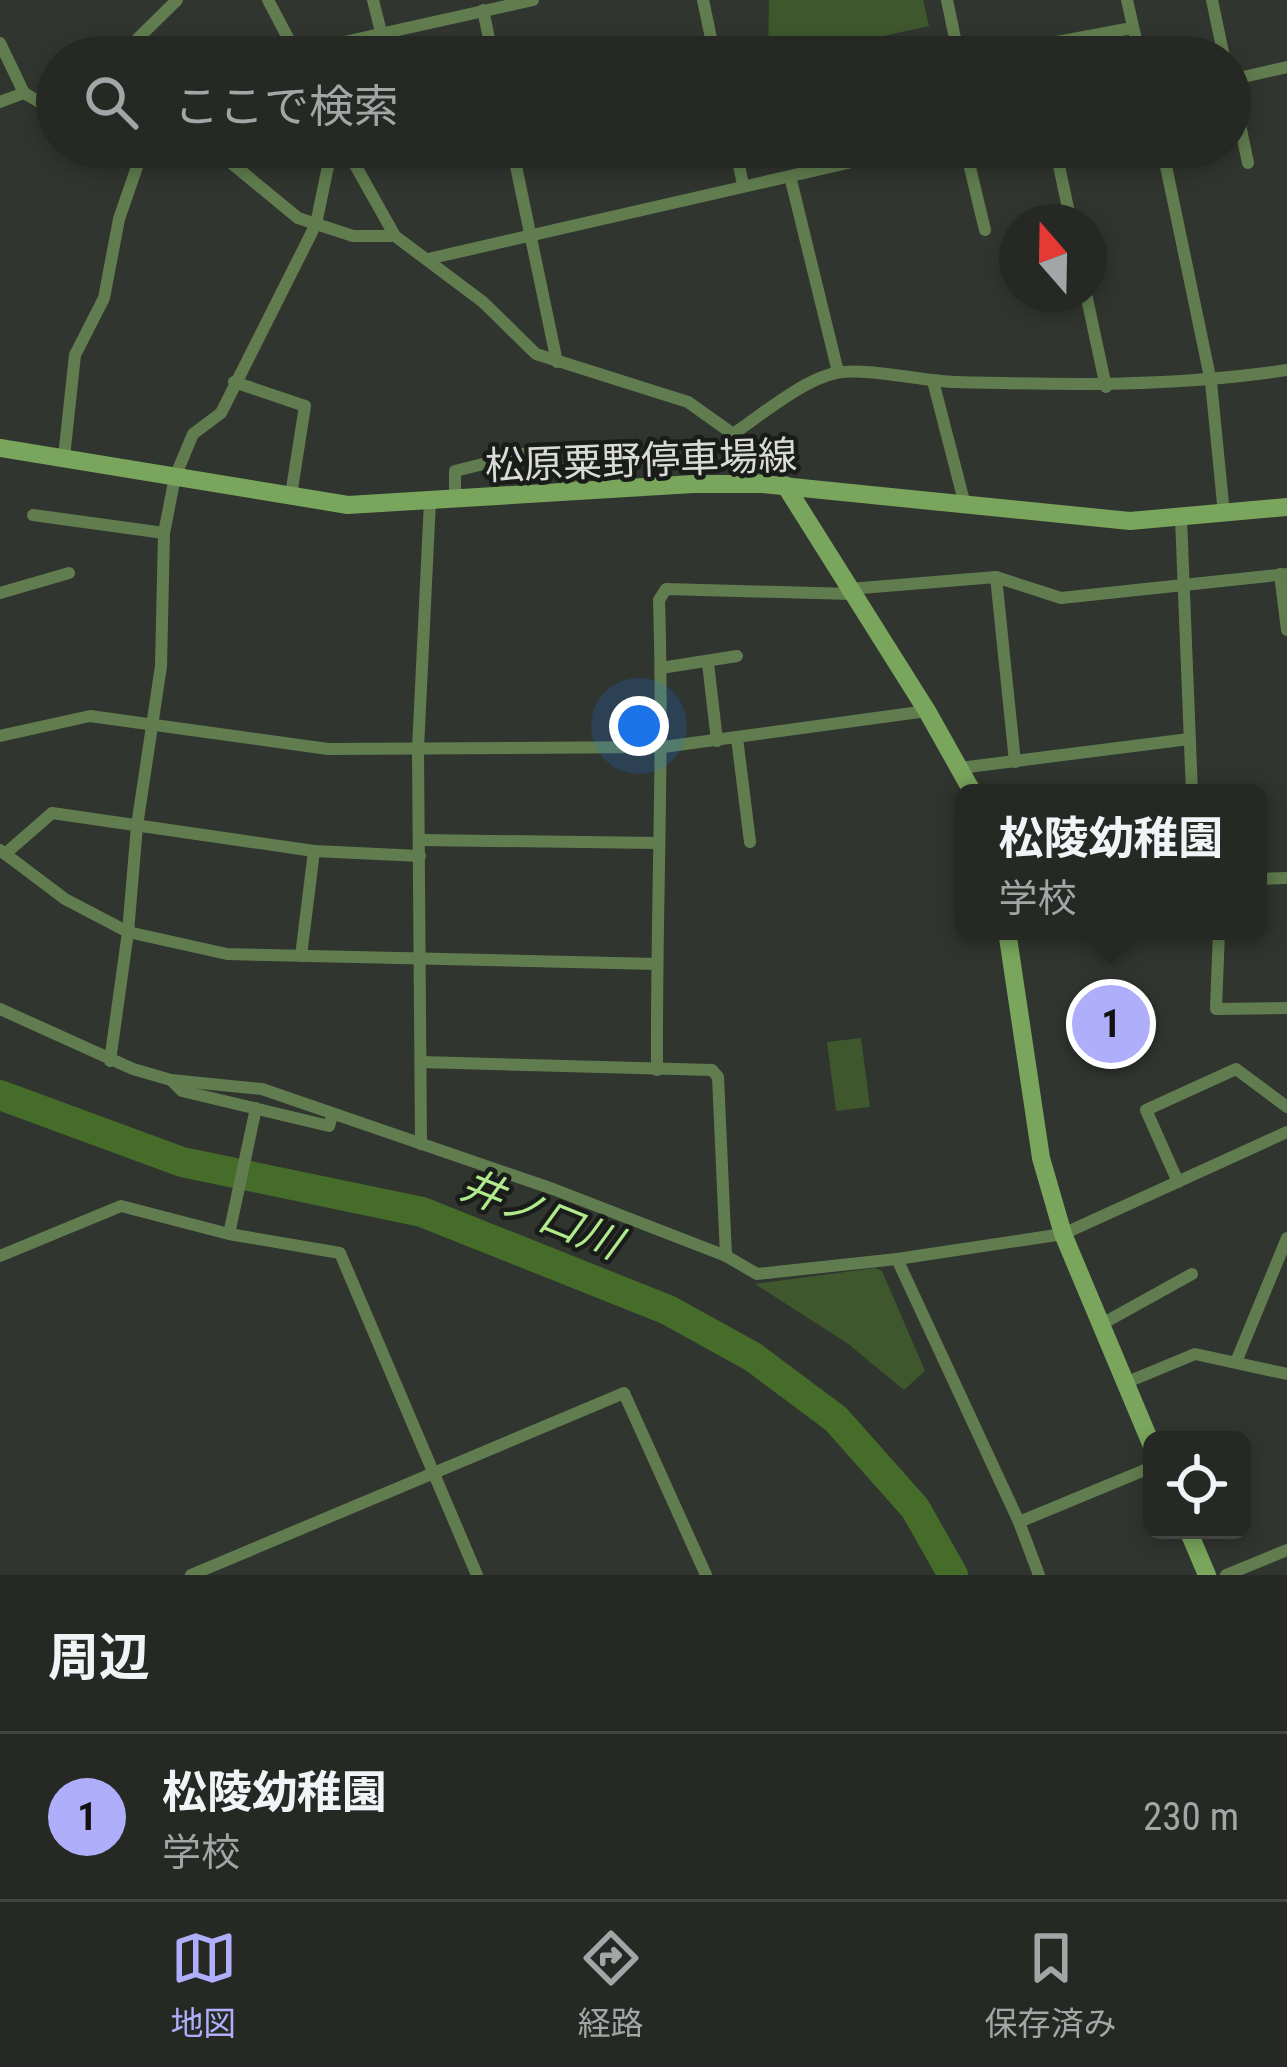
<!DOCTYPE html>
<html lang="ja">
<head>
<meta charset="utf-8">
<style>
	:root { --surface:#252823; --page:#2d302b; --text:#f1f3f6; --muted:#a3a6a6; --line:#424441; --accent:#afaefa }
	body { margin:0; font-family:"Roboto Condensed","Noto Sans JP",sans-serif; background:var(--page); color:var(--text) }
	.controls { position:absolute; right:36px; bottom:36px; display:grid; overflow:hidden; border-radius:18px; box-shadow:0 6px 18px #0003 }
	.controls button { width:108px; height:108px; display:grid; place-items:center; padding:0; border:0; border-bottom:3px solid var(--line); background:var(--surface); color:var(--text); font:60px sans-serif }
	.compass { position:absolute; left:999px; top:204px; width:108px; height:108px; border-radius:50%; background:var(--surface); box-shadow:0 6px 18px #0003; rotate:340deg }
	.you { position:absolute; left:639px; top:726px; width:42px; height:42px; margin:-30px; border:9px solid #fff; border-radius:50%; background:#1a73e8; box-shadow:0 0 0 18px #1a73e833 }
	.badge { display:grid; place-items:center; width:78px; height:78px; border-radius:50%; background:var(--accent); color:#111; font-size:39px; font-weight:700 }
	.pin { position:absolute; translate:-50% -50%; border:6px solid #fff; box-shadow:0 3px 12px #0006 }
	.popup { position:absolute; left:955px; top:784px; width:312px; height:156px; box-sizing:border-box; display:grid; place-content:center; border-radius:18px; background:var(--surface); filter:drop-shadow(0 3px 9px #0005); font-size:39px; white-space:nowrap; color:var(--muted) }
	.popup b { font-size:45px; color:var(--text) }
	.popup::after { content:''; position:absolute; left:50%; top:100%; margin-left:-24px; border:24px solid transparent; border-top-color:var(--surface) }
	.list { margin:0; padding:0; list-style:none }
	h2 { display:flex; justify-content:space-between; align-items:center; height:156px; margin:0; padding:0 48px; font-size:51px }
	h2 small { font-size:39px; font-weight:400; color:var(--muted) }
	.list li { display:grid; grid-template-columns:78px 1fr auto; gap:36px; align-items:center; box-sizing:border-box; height:168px; padding:0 48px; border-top:3px solid var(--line) }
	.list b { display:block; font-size:45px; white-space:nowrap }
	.list p { margin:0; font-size:39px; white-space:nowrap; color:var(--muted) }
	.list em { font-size:39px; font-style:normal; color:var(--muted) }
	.icon { flex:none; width:66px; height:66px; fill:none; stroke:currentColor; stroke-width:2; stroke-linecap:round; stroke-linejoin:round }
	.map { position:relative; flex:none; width:1287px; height:1575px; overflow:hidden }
	.search { position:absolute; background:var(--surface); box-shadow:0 6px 18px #0003; left:36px; right:36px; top:36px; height:132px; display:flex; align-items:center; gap:30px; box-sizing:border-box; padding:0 42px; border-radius:66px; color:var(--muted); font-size:45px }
	.sheet { height:324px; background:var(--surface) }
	nav { display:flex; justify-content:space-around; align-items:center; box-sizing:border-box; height:168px; border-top:3px solid var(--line); background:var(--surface); font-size:33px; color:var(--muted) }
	nav a { display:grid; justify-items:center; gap:6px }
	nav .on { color:var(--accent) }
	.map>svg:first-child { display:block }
	.green { fill:#3e572d }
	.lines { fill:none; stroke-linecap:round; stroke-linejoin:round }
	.river { stroke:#456c29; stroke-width:30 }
	.street { stroke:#617d4f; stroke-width:12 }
	.secondary { stroke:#79a65c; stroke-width:18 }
	.labels { text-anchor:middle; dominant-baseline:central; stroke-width:9; stroke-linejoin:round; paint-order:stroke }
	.street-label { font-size:39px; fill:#d9dbd8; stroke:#1a1c19 }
	.water-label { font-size:42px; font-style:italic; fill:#b1ea8c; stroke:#1a1c19 }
</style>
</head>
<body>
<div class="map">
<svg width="1287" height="1575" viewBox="0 0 1287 1575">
	<rect width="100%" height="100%" fill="#31352f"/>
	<g class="green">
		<polygon points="769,0 923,0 929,26 787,57 768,57"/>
		<polygon points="861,1038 870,1107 836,1111 827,1042"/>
		<polygon points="875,1268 882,1271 925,1371 904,1390 847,1343 755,1284"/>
	</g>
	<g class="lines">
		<polyline class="river" points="0,1095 182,1162 422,1212 668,1310 753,1357 836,1419 915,1508 953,1575"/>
		<g class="street">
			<polyline points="268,0 298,57"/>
			<polyline points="373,0 381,32"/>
			<polyline points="703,0 715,57"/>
			<polyline points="947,0 959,57"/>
			<polyline points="1127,0 1140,57"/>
			<polyline points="1212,0 1224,57"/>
			<polyline points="483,10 493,57"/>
			<polyline points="0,43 24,93"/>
			<polyline points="295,53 533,0"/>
			<polyline points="119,57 177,0"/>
			<polyline points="977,57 1132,28"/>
			<polyline points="1230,80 1287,67"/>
			<polyline points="0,102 24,93 57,112"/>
			<polyline points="1230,121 1239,120 1248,163"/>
			<polyline points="119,147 140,158 224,157 298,218 353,236 395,236"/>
			<polyline points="345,147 395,236 483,302 536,354 688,402 733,434 762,484"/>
			<polyline points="512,147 557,362"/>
			<polyline points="735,147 743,184"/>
			<polyline points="965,147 985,230"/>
			<polyline points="1055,147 1071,222"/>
			<polyline points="1162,147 1211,382 1224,514"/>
			<polyline points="790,176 838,372"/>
			<polyline points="428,259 917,147"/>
			<polyline points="1086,294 1106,387"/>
			<polyline points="933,381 965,505"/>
			<polyline points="234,382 305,406 291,495"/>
			<path d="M733,434C760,416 804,379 836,373C864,367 923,381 955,382C1067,385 1176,387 1287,370"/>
			<polyline points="64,457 75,355 104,298 119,219 140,158"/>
			<polyline points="455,500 455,471 543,449 578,492"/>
			<polyline points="33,515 164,533"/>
			<polyline points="1181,518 1192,793"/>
			<polyline points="1280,574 1287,630"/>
			<polyline points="996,577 1015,762"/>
			<polyline points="849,589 996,577 1061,598 1287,574"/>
			<polyline points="0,593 69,573"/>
			<polyline points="708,663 717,741"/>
			<polyline points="661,668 737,656"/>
			<polyline points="0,736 90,716 328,749 663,747 927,711"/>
			<polyline points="737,738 750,842"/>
			<polyline points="960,768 1189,739"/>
			<polyline points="420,840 658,843"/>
			<polyline points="0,850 65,899 128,932 227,954 657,964"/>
			<polyline points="5,854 52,813 314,851 420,856"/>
			<polyline points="1258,879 1287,878"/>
			<polyline points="1219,931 1216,1009 1287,1008"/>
			<polyline points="301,956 314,851"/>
			<polyline points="0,1009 133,1069 171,1080 262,1089 553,1189 726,1256 757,1274 897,1259 1063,1234 1287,1132"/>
			<polyline points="110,1061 128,932 137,826 161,666 164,533 175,477 193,434 221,413 316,224 332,147"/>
			<polyline points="421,1062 712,1070 718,1077 726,1256"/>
			<path d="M657,1070C656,913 664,757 659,600L666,589L852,594"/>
			<polyline points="171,1080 182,1091 329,1126 332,1116"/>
			<polyline points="421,1144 418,749 430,501"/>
			<polyline points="1178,1182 1146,1110 1236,1069 1287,1107"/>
			<polyline points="229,1234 256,1108"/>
			<polyline points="0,1256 121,1206 229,1234 340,1253 477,1575"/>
			<polyline points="897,1259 1019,1522 1039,1575"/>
			<polyline points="1100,1325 1192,1274"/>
			<polyline points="1236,1362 1287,1238"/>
			<polyline points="1125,1383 1195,1354 1287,1374"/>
			<polyline points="1019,1522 1152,1467"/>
			<polyline points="191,1575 624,1393 706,1575"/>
			<polyline points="1226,1575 1287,1550"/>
		</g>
		<g class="secondary">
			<polyline points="0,448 348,505 693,484 762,484 1130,521 1287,507"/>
			<polyline points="785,485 927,711 973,793"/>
			<polyline points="1007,931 1041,1158 1063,1234 1152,1446"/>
			<polyline points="1188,1530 1207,1575"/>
		</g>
	</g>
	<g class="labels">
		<g class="street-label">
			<text transform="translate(641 461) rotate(-2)">松原粟野停車場線</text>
		</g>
		<g class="water-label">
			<text transform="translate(541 1214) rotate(22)">井ノ口川</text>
		</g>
	</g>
</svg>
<div class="controls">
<button><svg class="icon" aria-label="locate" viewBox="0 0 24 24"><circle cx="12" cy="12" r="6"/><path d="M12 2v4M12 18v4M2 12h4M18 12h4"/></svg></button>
</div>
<svg class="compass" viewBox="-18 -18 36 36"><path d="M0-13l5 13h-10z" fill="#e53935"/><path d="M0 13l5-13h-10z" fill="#a3a6a6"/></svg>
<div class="you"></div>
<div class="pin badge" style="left:1111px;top:1024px">1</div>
<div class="popup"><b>松陵幼稚園</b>学校</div>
<div class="search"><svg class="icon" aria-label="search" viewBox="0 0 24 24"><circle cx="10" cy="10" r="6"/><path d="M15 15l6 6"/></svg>ここで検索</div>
</div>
<section class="sheet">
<h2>周辺<small></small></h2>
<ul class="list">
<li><span class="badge">1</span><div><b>松陵幼稚園</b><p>学校</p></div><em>230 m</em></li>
</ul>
</section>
<nav>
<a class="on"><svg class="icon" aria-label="map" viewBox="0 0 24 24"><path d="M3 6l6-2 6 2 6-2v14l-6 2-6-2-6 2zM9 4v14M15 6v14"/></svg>地図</a>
<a><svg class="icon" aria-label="directions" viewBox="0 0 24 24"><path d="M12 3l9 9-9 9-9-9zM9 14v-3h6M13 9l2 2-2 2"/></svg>経路</a>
<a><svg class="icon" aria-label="saved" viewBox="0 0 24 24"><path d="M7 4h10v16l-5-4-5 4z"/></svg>保存済み</a>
</nav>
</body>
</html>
